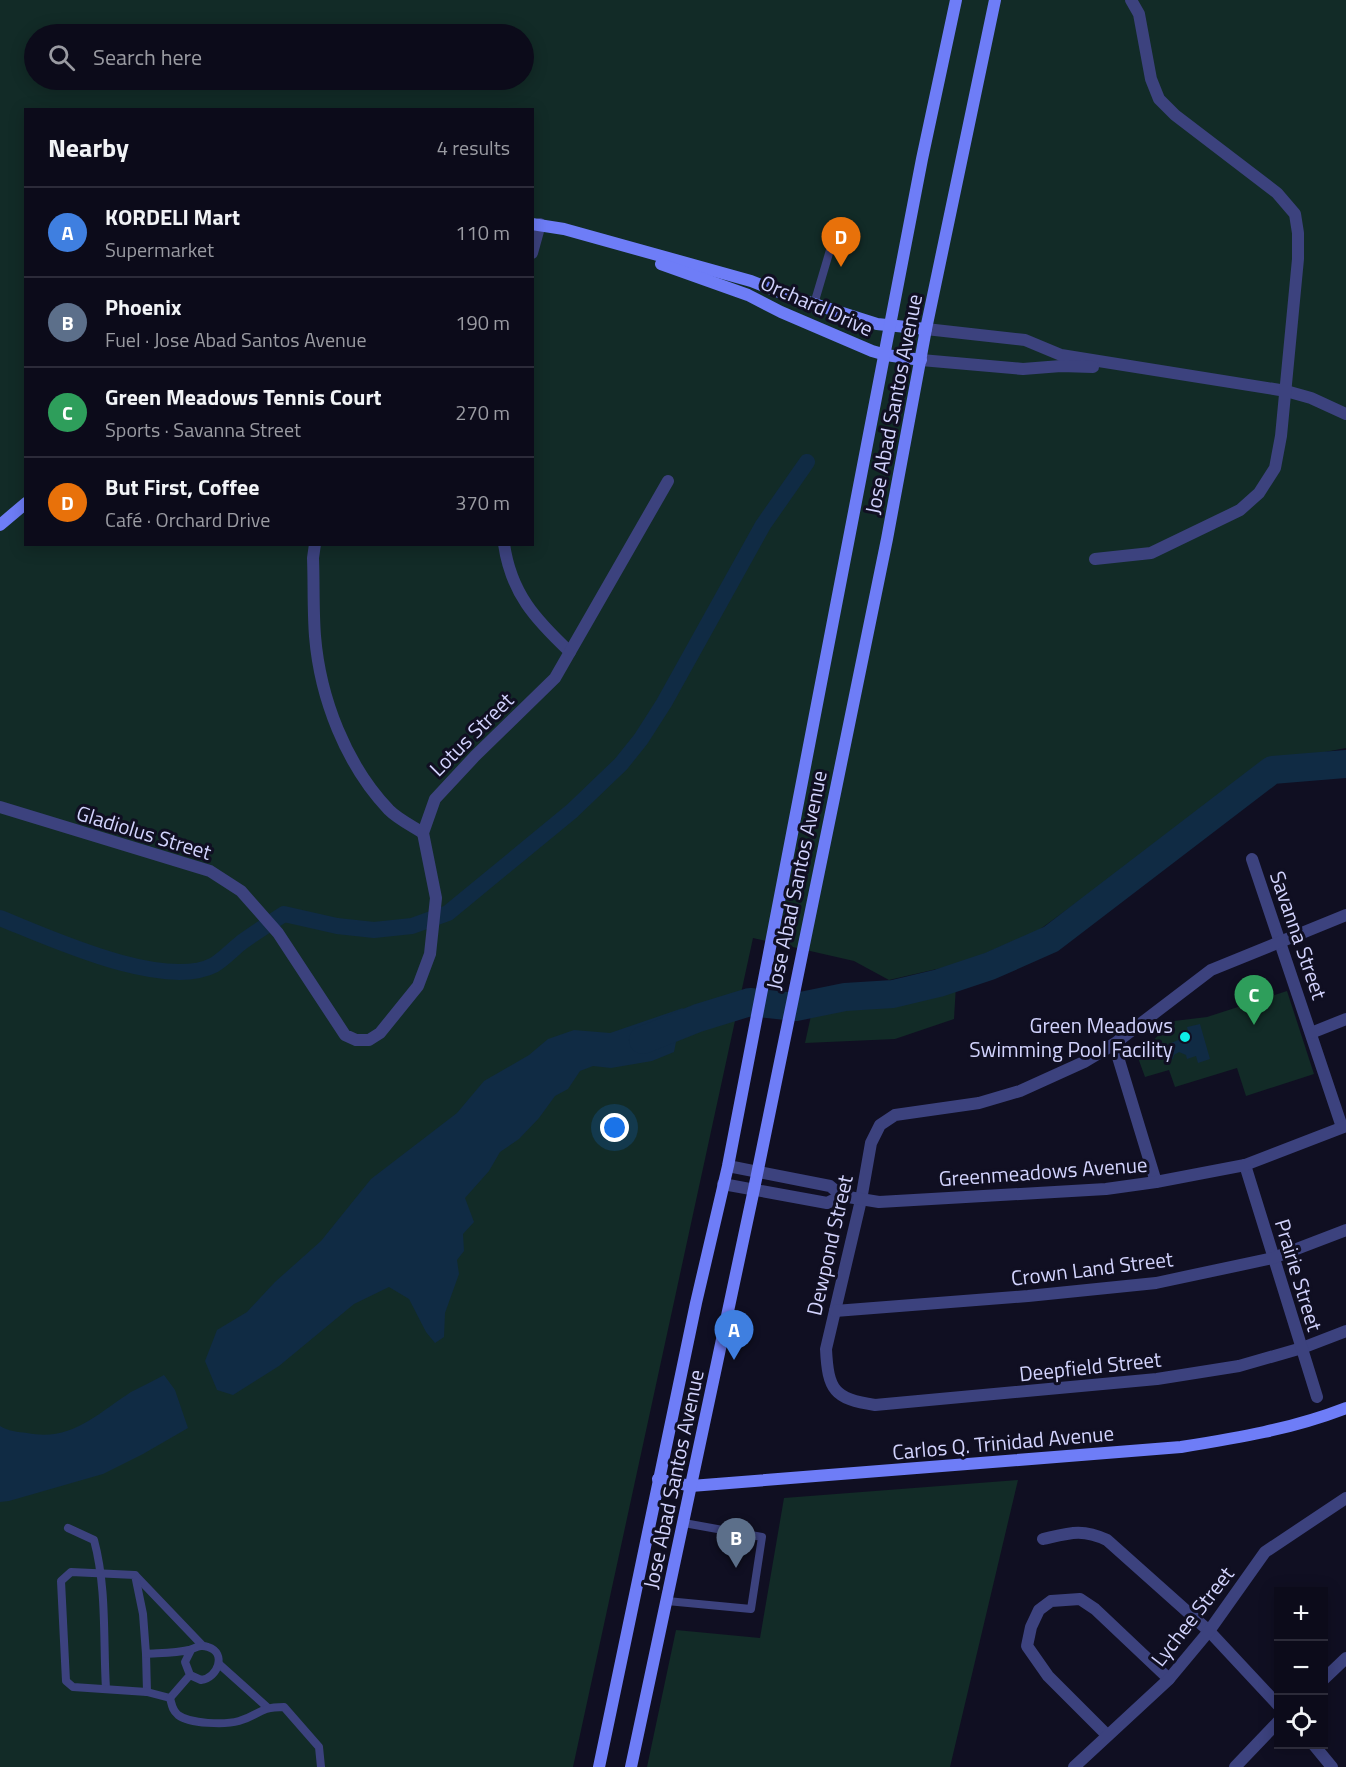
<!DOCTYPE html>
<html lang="en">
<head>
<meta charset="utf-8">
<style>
	:root { --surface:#0c0b1a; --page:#1a1927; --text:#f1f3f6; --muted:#9a9ba2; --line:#2c2b39; --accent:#1a73e8 }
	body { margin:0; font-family:"Titillium Web",sans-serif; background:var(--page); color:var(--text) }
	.controls { position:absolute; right:18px; bottom:18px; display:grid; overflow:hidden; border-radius:0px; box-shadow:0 3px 15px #0003 }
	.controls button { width:54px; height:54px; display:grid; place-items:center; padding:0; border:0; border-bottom:2px solid var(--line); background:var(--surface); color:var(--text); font:30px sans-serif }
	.you { position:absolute; left:615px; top:1128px; width:21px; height:21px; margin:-15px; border:4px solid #fff; border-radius:50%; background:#1a73e8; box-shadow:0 0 0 9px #1a73e833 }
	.badge { display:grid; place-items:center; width:39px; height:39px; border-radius:50%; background:var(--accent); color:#fff; font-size:20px; font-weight:700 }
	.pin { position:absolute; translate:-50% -50px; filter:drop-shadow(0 2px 3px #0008) }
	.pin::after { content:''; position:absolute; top:32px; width:21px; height:18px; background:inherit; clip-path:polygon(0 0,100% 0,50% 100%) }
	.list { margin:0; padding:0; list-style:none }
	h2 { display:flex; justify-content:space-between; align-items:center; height:78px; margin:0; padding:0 24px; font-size:26px }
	h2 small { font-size:20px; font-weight:400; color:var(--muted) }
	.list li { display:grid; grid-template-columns:39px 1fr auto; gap:18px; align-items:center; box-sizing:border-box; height:90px; padding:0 24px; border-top:2px solid var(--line) }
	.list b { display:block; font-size:22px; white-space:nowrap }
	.list p { margin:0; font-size:20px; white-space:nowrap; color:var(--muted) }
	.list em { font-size:20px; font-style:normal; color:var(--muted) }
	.icon { flex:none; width:33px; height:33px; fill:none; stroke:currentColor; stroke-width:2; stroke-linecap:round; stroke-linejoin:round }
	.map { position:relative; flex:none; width:1346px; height:1767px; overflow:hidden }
	.search { position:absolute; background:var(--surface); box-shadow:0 3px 15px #0003; left:24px; top:24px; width:510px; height:66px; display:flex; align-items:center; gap:15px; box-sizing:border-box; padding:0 21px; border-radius:33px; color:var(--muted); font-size:22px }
	.panel { position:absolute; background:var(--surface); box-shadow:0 3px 15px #0003; left:24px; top:108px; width:510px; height:438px; border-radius:0px }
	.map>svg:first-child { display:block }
	.green { fill:#122b27; fill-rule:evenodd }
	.water { fill:#102b44 }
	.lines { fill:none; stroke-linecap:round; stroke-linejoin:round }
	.canal { stroke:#102b44; stroke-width:16 }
	.river { stroke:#102b44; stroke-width:28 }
	.lane { stroke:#3c427e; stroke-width:8 }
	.street { stroke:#3c427e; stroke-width:12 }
	.secondary { stroke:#6e7df7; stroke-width:12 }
	.poi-dot { fill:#0deee7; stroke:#100f22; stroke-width:2 }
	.labels { text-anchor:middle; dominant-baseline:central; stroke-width:6; stroke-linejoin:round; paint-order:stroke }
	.street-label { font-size:21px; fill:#d2d3fd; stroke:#100f22 }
	.poi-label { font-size:21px; fill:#d2d3fd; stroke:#100f22; text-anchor:end }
</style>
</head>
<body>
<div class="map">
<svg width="1346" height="1767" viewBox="0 0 1346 1767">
	<rect width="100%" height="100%" fill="#100f22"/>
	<g class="green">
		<path d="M0,0H1346V748L1268,763L1039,930L963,963L889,980L854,961L753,938L573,1767H0ZM34,34H524V80H34ZM26,110H532V544H26Z"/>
		<polygon points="956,985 954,1019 895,1039 805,1043 812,1011"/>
		<polygon points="1287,991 1314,1074 1246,1096 1237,1068 1175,1087 1169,1070 1145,1077 1137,1055 1174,1021 1207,1017"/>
		<polygon points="1018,1480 950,1767 647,1767 676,1630 760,1638 784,1498"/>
	</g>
	<g class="water">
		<polygon points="683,1008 674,1052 652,1061 611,1068 593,1066 580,1071 568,1089 555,1096 539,1118 519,1139 500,1152 489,1171 465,1198 474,1222 463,1234 464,1251 457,1260 459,1274 445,1313 444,1337 435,1343 426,1332 409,1299 389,1287 354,1304 279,1366 233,1395 217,1390 205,1361 217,1330 247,1312 275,1282 321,1241 371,1179 457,1113 484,1081 529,1055 548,1039 574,1030 610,1033"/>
		<polygon points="1200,1024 1210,1059 1198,1063 1196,1056 1187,1059 1186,1055 1179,1052 1174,1055 1173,1059 1167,1056 1164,1050 1167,1045 1189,1035 1187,1027"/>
		<path d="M164,1375L175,1390L188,1428L143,1454L103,1474L9,1501L0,1502V1426C8,1431 18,1432 27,1433C71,1442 97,1414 131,1392C142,1386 154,1381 164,1375Z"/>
	</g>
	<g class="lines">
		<path class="canal" d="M0,918C50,938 164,991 214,965C224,959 233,949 242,942C256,932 270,923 284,914L337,926L374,930L412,926L448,913L572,811L621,764L641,739L664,703L763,525L807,462"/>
		<polyline class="river" points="643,1040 698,1018 750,1002 796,1007 845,997 893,994 939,983 990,966 1051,939 1272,770 1346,764"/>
		<g class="lane">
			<polyline points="814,304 838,223"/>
			<path d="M68,1528L94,1540C107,1588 103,1640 106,1689"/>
			<polyline points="136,1576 202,1645"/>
			<polyline points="667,1601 751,1609 762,1537 684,1523"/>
			<polyline points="146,1654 147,1692"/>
			<polyline points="219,1664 267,1707"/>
			<path d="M190,1675L170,1698L147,1692L73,1687L66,1681L61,1581L71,1572L135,1575L143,1614L146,1654C160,1653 176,1653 189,1650C196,1648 200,1644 208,1647C227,1653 218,1678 201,1680L190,1675L185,1662L191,1650"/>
			<path d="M170,1698C172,1705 172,1710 178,1715C190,1724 225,1725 239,1721C260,1715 258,1707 284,1707L319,1747L321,1767"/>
		</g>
		<g class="street">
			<polyline points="532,253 540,224"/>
			<polyline points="926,329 1025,340 1061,355 1286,391 1311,398 1346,414"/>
			<polyline points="921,360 1023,369 1061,366 1093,367"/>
			<path d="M315,544L313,558C314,583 313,610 315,636C320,698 346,765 389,810C398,819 412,826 423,833"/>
			<path d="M504,544C511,593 535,619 570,652"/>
			<polyline points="1095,559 1151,553 1240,510 1259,493 1275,468 1281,436 1298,259 1298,233 1295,214 1277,193 1175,115 1159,99 1151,79 1139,14 1131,0"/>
			<polyline points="0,807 210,871 241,891 278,933 345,1035 356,1040 369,1040 380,1033 418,986 430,954 436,898 423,833 435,799 475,756 555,678 668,481"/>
			<polyline points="1252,859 1342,1127"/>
			<path d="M1346,915L1211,970L1114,1044L1084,1062L1020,1091L979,1103L895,1115L880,1125L871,1143L861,1200L826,1349C828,1390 834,1399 875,1405L1157,1379L1239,1366L1302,1348L1346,1331"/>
			<polyline points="1311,1033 1346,1019"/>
			<polyline points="1114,1044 1156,1182"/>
			<polyline points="1245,1165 1317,1397"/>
			<polyline points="728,1166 830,1186 842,1196 879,1202 1106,1189 1156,1182 1245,1165 1346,1126"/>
			<polyline points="723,1184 827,1203 842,1196"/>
			<polyline points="835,1311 1028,1296 1156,1283 1273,1258 1346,1230"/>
			<path d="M1043,1539C1069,1533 1082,1528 1107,1540L1209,1631L1278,1705"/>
			<polyline points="1324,1679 1346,1658"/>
			<polyline points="1107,1735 1048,1676 1027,1646 1031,1627 1039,1610 1051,1601 1080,1599 1095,1609 1169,1679"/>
			<polyline points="1313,1744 1332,1767"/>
			<polyline points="1074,1767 1169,1679 1209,1631 1265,1552 1346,1498"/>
			<polyline points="1235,1767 1278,1722"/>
		</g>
		<g class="secondary">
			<polyline points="532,224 564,229 751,281 789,296 877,324 926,329"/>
			<polyline points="661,264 748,295 781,312 872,351 886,355 921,360"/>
			<polyline points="0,525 26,503"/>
			<path d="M658,1479L691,1486L1181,1447C1237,1438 1292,1429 1346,1408"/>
			<polyline points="599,1767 696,1303 728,1166 922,159 956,0"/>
			<polyline points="631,1767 754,1189 887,539 926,329 995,0"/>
		</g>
	</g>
	<circle class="poi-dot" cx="1185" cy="1037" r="6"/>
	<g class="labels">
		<g class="street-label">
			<text transform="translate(817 305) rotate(24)">Orchard Drive</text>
			<text transform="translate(893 404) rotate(-79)">Jose Abad Santos Avenue</text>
			<text transform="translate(471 734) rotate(-45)">Lotus Street</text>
			<text transform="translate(144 832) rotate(17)">Gladiolus Street</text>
			<text transform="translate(796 880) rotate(-78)">Jose Abad Santos Avenue</text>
			<text transform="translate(1299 935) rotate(71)">Savanna Street</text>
			<text transform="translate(1043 1171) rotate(-4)">Greenmeadows Avenue</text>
			<text transform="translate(829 1245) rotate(-77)">Dewpond Street</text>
			<text transform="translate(1092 1268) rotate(-7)">Crown Land Street</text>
			<text transform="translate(1299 1275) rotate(73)">Prairie Street</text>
			<text transform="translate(1090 1366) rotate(-6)">Deepfield Street</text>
			<text transform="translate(1003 1442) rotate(-5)">Carlos Q. Trinidad Avenue</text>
			<text transform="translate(673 1479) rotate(-78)">Jose Abad Santos Avenue</text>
			<text transform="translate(1192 1616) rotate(-52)">Lychee Street</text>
		</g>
		<g class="poi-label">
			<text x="1173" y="1025">Green Meadows<tspan x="1173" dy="24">Swimming Pool Facility</tspan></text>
		</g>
	</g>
</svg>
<div class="controls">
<button>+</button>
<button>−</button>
<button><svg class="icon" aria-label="locate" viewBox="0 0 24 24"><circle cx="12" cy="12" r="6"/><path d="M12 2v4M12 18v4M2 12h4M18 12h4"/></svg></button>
</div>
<div class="you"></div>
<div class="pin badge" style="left:734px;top:1360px;background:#3f7fe0">A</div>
<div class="pin badge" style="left:736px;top:1568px;background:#5c6f8a">B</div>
<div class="pin badge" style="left:1254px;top:1025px;background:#2e9e5b">C</div>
<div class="pin badge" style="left:841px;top:267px;background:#e8710a">D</div>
<div class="search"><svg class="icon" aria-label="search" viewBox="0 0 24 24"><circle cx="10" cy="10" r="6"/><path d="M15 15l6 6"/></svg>Search here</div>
<section class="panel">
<h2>Nearby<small>4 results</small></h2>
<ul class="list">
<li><span class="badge" style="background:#3f7fe0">A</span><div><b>KORDELI Mart</b><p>Supermarket</p></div><em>110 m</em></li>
<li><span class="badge" style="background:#5c6f8a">B</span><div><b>Phoenix</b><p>Fuel · Jose Abad Santos Avenue</p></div><em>190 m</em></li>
<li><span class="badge" style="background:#2e9e5b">C</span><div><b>Green Meadows Tennis Court</b><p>Sports · Savanna Street</p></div><em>270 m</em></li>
<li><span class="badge" style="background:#e8710a">D</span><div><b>But First, Coffee</b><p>Café · Orchard Drive</p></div><em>370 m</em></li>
</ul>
</section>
</div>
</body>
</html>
